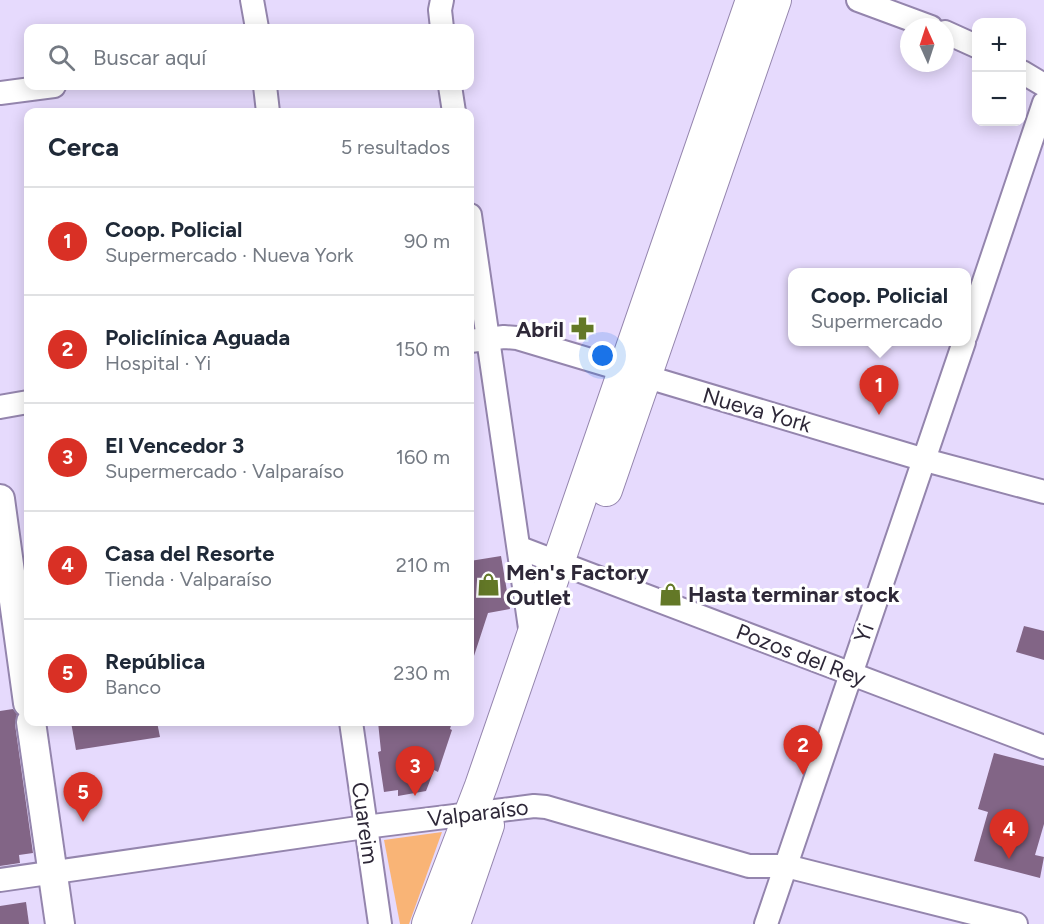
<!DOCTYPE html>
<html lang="es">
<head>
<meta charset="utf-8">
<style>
	:root { --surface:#fff; --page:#f6f6f7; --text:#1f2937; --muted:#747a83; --line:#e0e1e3; --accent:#d93025 }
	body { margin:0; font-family:Figtree,sans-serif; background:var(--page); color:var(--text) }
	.controls { position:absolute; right:18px; top:18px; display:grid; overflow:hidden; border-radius:12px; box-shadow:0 3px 15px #0003 }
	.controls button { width:54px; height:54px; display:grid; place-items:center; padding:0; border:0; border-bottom:2px solid var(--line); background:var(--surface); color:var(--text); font:30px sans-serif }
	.compass { position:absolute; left:900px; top:18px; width:54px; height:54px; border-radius:50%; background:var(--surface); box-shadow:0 3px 15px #0003; rotate:357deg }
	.you { position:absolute; left:603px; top:356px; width:21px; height:21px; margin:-15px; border:4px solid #fff; border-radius:50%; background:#1a73e8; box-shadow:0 0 0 9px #1a73e833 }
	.badge { display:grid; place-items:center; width:39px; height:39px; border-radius:50%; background:var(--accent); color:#fff; font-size:20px; font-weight:700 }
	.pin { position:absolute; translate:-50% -50px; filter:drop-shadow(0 2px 3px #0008) }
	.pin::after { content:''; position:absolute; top:32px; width:21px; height:18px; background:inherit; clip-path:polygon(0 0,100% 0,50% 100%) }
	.popup { position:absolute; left:788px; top:268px; width:183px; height:78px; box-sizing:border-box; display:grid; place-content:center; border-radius:12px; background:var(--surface); filter:drop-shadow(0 2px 4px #0005); font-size:20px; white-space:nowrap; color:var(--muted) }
	.popup b { font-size:22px; color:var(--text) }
	.popup::after { content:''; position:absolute; left:50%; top:100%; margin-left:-12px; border:12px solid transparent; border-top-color:var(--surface) }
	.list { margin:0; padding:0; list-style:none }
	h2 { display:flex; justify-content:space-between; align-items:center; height:78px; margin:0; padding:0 24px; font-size:26px }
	h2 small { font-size:20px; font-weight:400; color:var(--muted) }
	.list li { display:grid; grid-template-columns:39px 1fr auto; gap:18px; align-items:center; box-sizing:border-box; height:108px; padding:0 24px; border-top:2px solid var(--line) }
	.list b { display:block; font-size:22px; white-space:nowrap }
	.list p { margin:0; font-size:20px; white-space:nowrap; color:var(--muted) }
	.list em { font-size:20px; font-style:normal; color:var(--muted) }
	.icon { flex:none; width:33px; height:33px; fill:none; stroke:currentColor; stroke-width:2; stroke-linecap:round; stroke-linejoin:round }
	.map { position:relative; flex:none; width:1044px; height:924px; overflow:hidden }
	.search { position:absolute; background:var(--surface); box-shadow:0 3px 15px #0003; left:24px; top:24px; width:450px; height:66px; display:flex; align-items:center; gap:15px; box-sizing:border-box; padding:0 21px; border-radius:12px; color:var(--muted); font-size:22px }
	.panel { position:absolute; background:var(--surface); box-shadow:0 3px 15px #0003; left:24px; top:108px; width:450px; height:618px; border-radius:12px }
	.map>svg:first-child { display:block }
	.green { fill:#f9b476 }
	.building { fill:#826586 }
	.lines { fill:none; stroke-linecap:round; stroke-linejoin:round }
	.minor-casing { stroke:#9485ad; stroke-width:26 }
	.tertiary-casing { stroke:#9485ad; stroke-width:32 }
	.secondary-casing { stroke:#9485ad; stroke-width:34 }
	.minor { stroke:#fff; stroke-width:22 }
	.tertiary { stroke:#fff; stroke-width:28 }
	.secondary { stroke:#fff; stroke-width:32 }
	.labels { text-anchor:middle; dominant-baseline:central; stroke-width:6; stroke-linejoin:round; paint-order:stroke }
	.poi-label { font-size:22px; font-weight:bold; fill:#2e2838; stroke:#fff; text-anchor:start }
	.street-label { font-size:22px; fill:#2e2838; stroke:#fff }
</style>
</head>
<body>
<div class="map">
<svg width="1044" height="924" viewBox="0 0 1044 924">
	<rect width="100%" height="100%" fill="#e6dafd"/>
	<polygon class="green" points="442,832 409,924 400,924 384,840"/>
	<g class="building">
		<polygon points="501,556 510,609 488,613 473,659 470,659 470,561"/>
		<polygon points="1024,626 1044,631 1044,660 1016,652"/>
		<polygon points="13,709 17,714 15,724 33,853 19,855 20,863 0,866 0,711"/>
		<polygon points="71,722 157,722 160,737 76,750"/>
		<polygon points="378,722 452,722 450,729 452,730 438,772 434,770 426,791 398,796 398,790 384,792 378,752 381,751"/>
		<polygon points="994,753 1044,766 1044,824 1035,855 1044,857 1040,878 974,861 988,812 978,809"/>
		<polygon points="26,902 29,924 0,924 0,906"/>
	</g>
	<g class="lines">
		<defs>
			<g id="minor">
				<polyline points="252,0 257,28"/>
				<polyline points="442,0 440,10 442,28"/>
				<polyline points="858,0 931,27"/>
				<polyline points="945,32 976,46"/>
				<polyline points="1022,72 1044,85"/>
				<polyline points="265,86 268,112"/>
				<polyline points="450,86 454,112"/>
				<polyline points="0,93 54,86"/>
				<polyline points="470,215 531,635"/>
				<polyline points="966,335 1044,103"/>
				<polyline points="470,341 504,337 517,338 925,460 1044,492"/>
				<polyline points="0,407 28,402"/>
				<polyline points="520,548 1044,747"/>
				<polyline points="351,722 380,924"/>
				<polyline points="0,880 365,827 534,806 546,807 749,866 786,866 1016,924"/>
				<polyline points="766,924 964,342"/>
			</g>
			<g id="tertiary">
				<polyline points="0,499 28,703"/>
				<polyline points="31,722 60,924"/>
			</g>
			<g id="secondary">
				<polyline points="606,490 775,0"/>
				<polyline points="428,924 481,786 752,0"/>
				<polyline points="454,924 488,825"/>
			</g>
		</defs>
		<use href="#minor" class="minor-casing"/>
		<use href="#tertiary" class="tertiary-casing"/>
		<use href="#secondary" class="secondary-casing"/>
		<use href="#minor" class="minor"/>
		<use href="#tertiary" class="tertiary"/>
		<use href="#secondary" class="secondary"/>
	</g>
	<defs>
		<symbol id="pharmacy-bare" viewBox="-9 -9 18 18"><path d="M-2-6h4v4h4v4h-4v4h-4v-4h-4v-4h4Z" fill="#637827" stroke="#fff" stroke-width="2.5" paint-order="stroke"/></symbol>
		<symbol id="shop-bare" viewBox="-9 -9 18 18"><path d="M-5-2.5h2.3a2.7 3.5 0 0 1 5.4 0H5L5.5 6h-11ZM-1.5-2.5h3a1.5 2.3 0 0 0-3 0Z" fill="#637827" stroke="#fff" stroke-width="2.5" paint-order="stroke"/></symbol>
	</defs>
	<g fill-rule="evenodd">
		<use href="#pharmacy-bare" x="566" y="312" width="33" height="33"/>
		<use href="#shop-bare" x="472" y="568" width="33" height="33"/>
		<use href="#shop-bare" x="654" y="578" width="33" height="33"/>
	</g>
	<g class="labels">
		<g class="poi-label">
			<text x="564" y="329" text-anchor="end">Abril</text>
			<text x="506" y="572">Men's Factory<tspan x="506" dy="25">Outlet</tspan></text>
			<text x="688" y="594">Hasta terminar stock</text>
		</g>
		<g class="street-label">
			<text transform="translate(757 410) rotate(16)">Nueva York</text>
			<text transform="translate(864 633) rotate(-71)">Yi</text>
			<text transform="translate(801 655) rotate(21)">Pozos del Rey</text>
			<text transform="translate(478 813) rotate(-7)">Valparaíso</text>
			<text transform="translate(365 823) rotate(82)">Cuareim</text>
		</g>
	</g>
</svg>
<div class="controls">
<button>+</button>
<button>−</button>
</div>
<svg class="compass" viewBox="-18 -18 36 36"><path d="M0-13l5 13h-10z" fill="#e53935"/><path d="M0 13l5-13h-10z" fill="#747a83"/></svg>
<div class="you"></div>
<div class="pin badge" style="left:879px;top:415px">1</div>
<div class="popup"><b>Coop. Policial</b>Supermercado</div>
<div class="pin badge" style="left:803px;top:775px">2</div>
<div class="pin badge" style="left:415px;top:796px">3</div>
<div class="pin badge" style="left:1009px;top:859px">4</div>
<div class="pin badge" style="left:83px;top:822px">5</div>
<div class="search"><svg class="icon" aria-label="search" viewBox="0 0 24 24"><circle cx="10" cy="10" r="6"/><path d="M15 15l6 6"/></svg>Buscar aquí</div>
<section class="panel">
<h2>Cerca<small>5 resultados</small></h2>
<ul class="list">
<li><span class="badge">1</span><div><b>Coop. Policial</b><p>Supermercado · Nueva York</p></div><em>90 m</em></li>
<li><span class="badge">2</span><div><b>Policlínica Aguada</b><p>Hospital · Yi</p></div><em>150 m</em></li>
<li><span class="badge">3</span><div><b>El Vencedor 3</b><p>Supermercado · Valparaíso</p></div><em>160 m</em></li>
<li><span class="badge">4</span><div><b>Casa del Resorte</b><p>Tienda · Valparaíso</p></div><em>210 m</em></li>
<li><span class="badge">5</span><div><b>República</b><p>Banco</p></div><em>230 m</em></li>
</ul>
</section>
</div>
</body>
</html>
